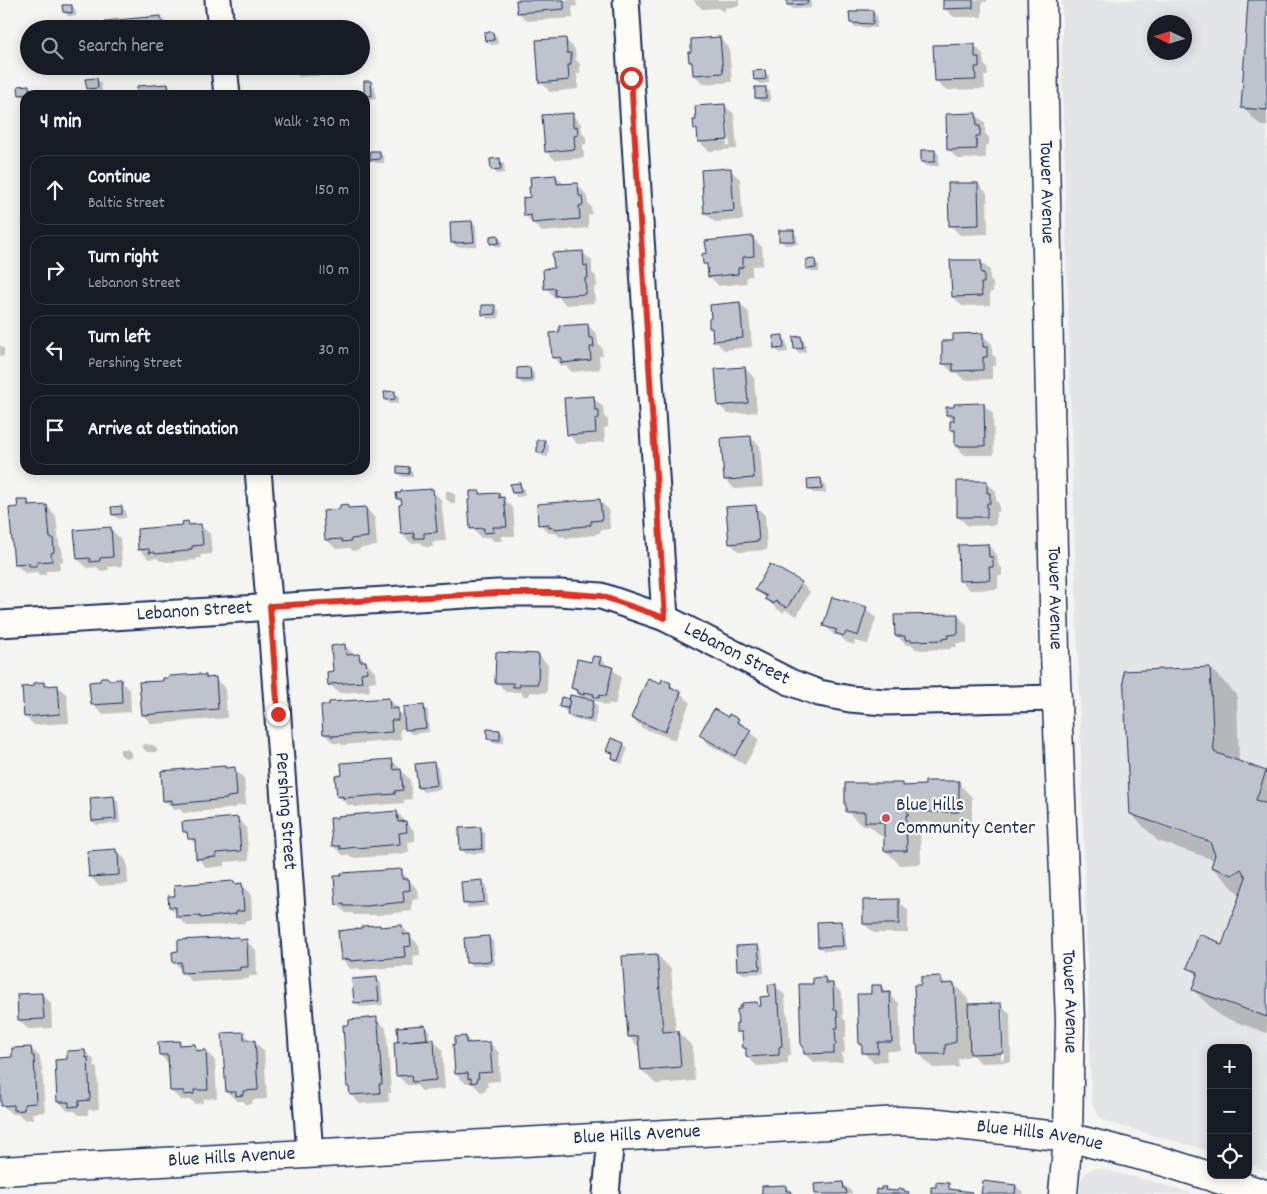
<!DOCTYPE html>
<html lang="en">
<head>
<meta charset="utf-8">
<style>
	:root { --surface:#171b24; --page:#20242c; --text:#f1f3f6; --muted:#9ea1a6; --line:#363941 }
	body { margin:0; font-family:Dekko,sans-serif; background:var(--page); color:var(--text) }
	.controls { position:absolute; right:15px; bottom:15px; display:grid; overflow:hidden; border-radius:10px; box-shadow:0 2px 12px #0003 }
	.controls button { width:45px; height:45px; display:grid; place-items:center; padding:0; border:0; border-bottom:1px solid var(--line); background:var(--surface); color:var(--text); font:25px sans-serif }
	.compass { position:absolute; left:1147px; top:15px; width:45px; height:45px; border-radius:50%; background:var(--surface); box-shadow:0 2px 12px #0003; rotate:274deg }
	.stop { position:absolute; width:15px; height:15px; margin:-11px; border:4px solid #d93025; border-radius:50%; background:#fff }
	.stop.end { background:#d93025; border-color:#fff; box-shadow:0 1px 5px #0008 }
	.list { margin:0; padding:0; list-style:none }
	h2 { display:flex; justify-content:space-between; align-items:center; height:65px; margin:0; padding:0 20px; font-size:21px }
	h2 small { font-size:16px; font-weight:400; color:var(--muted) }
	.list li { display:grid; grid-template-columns:32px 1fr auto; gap:15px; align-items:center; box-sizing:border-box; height:70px; margin:0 10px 10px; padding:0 10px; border:1px solid var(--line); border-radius:15px }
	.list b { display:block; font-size:19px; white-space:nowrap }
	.list p { margin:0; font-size:16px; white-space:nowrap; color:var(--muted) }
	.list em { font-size:16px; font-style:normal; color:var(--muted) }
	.icon { flex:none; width:28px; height:28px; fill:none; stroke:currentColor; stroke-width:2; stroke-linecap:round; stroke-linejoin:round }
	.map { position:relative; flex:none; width:1267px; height:1194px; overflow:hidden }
	.search { position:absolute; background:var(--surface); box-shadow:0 2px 12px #0003; left:20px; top:20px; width:350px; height:55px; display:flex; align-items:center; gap:12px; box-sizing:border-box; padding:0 18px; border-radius:28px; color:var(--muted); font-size:19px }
	.panel { position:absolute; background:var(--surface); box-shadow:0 2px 12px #0003; left:20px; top:90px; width:350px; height:385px; border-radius:15px }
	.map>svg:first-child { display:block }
	.built { fill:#e4e5e6; fill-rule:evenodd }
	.shadow { fill:#0003; fill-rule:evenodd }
	.building { fill:#bfc3cc; stroke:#1b2f5e }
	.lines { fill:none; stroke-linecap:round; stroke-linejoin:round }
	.minor-casing { stroke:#1b2f5e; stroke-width:29 }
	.major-casing { stroke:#1b2f5e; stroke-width:31 }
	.minor { stroke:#fdfcf7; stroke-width:25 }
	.major { stroke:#fdfcf7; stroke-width:28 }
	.route { stroke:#d93025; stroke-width:6 }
	.poi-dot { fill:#d1495b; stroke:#fdfcf7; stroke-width:2 }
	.labels { text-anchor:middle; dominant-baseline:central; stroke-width:4.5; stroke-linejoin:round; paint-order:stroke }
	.street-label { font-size:20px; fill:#1b2f5e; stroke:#fdfcf7 }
	.poi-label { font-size:20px; fill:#1b2f5e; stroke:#fdfcf7; text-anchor:start }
</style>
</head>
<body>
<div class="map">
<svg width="1267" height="1194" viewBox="0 0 1267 1194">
	<rect width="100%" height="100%" fill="#f4f4f1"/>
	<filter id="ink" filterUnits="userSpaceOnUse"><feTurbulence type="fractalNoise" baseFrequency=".02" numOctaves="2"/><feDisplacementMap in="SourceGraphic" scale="10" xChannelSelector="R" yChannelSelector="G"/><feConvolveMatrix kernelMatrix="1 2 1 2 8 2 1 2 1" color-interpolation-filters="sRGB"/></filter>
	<g filter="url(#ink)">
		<g class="built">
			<path d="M1062,0H1267V1171L1248,1164V1048H1211V1151L1109,1123L1099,1116L1092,1104L1091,1090L1069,349L1062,63ZM1154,22H1184V52H1154Z"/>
			<polygon points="1097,1168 1162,1184 1194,1194 1079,1194 1081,1180 1083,1176 1089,1170"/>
		</g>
		<g class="shadow">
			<polygon points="517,0 576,0 577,6 572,7 573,18 527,21 518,12"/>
			<polygon points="693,0 739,0 739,6 725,8 725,11 722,11 718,8 702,9"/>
			<polygon points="788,0 811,0 811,8 793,9 788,5"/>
			<polygon points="944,0 987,0 987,2 982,2 982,17 954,17 944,8"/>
			<polygon points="1250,0 1267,0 1267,126 1261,126 1242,107"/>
			<polygon points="72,6 76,10 76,16 68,16 64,12"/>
			<polygon points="873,12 877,16 877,28 855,27 851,23 858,13"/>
			<polygon points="161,17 170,27 170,29 107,29"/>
			<polygon points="493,33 497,37 498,44 491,45 486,41"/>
			<polygon points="720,38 729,48 732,82 704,84 694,75 693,64 690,61"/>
			<polygon points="565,39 575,49 576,60 580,64 580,74 577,74 578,89 550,92 541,82"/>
			<polygon points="974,45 983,54 984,64 987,68 988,76 984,76 985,89 945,90 936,81"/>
			<polygon points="290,66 327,66 328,75 299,77"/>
			<polygon points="764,71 769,76 769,83 760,84 755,80"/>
			<polygon points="97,79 101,83 102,92 92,93 88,88"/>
			<polygon points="371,82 375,87 376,99 370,100 366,95"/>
			<polygon points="168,85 177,95 139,95"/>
			<polygon points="28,86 33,90 33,95 25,95 25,99 20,94"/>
			<polygon points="765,88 770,92 770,102 761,102 756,98"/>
			<path d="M724,105L734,114L737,149L709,151L699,142V133L695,129ZM724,113H727L730,146H727Z"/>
			<polygon points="976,114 985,123 985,134 989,137 989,145 985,145 986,158 958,159 949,150"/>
			<polygon points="572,115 581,124 582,133 586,137 586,144 583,144 584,158 555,160 546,151"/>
			<polygon points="935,151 939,155 939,166 926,166 922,161"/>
			<polygon points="380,153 384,157 384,163 375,163 371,159"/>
			<polygon points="499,159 504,164 505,173 497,174 493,170"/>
			<polygon points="730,170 740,179 743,220 715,222 705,213"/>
			<polygon points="556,176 565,185 577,184 586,194 588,203 591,207 592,214 588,215 588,228 542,232 525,215 531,198"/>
			<polygon points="978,184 987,193 988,234 960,235 950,225"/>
			<polygon points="22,218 25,218 25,229 22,225"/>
			<polygon points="472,222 476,226 477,246 457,247 452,243"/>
			<polygon points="793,231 797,236 798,244 785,245 781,240"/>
			<polygon points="498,236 502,241 502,247 496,247 492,243"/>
			<polygon points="752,237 762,247 763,265 752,266 752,276 746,277 747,283 719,286 709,276 709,268 704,263 708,254"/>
			<polygon points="582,252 592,261 592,273 596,276 597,287 594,287 595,301 593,301 594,303 566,305 559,297 555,298 546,288 555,269"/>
			<polygon points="814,261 819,265 819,272 812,272 808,268"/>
			<polygon points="980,261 990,270 990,280 993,283 993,292 990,292 990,305 962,306 953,297"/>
			<polygon points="740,303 749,313 752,347 724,350 714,340 713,331 710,328 713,320"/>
			<polygon points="494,306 499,310 499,318 488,319 483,314"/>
			<polygon points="588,325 597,335 598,344 602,348 603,356 599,356 600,369 572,372 566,366 562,366 553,357"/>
			<polygon points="982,335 992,344 992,354 996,358 996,366 992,366 992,379 964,380 957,373 953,373 944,364 954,342"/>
			<polygon points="782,336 786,341 788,352 780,353 775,349"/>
			<polygon points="801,338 805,342 806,352 799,353 795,349"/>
			<polygon points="0,345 4,349 4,356 0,357"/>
			<polygon points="745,368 754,378 757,412 728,414 719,405"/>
			<polygon points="529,369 534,373 534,383 523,384 519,380"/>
			<polygon points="394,392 399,397 399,403 391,404 386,400"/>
			<polygon points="593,398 603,407 604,416 608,420 608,427 604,428 605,442 577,444 568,434"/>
			<polygon points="983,404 993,413 994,455 965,455 956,446 956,434 952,430 954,422 947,415"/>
			<polygon points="750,437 760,446 763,487 735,489 725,480"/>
			<polygon points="544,442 549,446 548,457 542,456 538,452"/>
			<polygon points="409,468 413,473 413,477 402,477 398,473"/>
			<polygon points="821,479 825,484 826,493 813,493 809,489"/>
			<polygon points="986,482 996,491 996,500 999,504 999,512 996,512 996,525 968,526 958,517"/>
			<polygon points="520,484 524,489 525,496 517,497 513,493"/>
			<polygon points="432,490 441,500 446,541 432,542 433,547 425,547 420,542 411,543 402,534 405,505 398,499"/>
			<polygon points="446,491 450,491 455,495 455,503 451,503 446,499"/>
			<polygon points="480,492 483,495 499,494 513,508 515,536 502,536 502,541 494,541 490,537 481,538 472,528 472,501"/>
			<polygon points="27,501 34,507 47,506 56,516 59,545 62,549 63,561 60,562 60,570 46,571 46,575 40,575 37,572 25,573 15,564 19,508"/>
			<polygon points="600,501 609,510 610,529 600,530 600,533 595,534 595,535 565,538 564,536 560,537 556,533 549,533 540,524"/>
			<polygon points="347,506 350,509 366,508 375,518 377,546 359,548 360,550 353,551 350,548 336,549 326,539 341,511"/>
			<polygon points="755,506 765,515 767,550 739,552 730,543"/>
			<polygon points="121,507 126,511 126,518 118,519 113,514"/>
			<polygon points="188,523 191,526 200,525 210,534 212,554 200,555 201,558 196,558 197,560 165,562 164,561 160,561 157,558 149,559 140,550 184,526"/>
			<polygon points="110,528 120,538 122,566 108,567 109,570 101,571 97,567 87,568 78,559"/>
			<polygon points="988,545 997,555 998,564 1002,568 1002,576 998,576 998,589 970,590 960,580"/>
			<polygon points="801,583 810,592 797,616 785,610 783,613 776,608 757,590"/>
			<polygon points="866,609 876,618 868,644 855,641 854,645 846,642 840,636 834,635 825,625"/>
			<polygon points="957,615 967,625 967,643 956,643 957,647 951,647 951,649 921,650 916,649 912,645 906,645 896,635"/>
			<polygon points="345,646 355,655 359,655 375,672 376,681 369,682 370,691 339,693 329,684"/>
			<polygon points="539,655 548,665 547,693 529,692 529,696 524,696 520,692 506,692 497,682"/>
			<polygon points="600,658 621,677 615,705 608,703 608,706 604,705 600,702 592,700 598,706 594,724 572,719 568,715 569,711 565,711 560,706 571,700 583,699 572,688 592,664"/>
			<path d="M1210,668L1237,695L1239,762L1267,773V1033L1220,1016L1193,990L1198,976L1189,967L1200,936L1219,943L1223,947L1242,895L1239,894L1212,867L1214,860L1158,841L1131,814ZM1155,822L1216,843L1215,845L1155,824Z"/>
			<polygon points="205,676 208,679 215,679 225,688 227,718 152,724 143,715 201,677"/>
			<polygon points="110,681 120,681 130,690 131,712 102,714 93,705"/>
			<polygon points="43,684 46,687 57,686 67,695 69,723 34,725 25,716 36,687"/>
			<polygon points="670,684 690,702 675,740 642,728 633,718 662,685"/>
			<polygon points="389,699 398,708 398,711 406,718 423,706 428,711 429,732 411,734 407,729 400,729 401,740 342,745 340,743 334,743 324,734"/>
			<polygon points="728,719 738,720 759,740 745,765 710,745 701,735"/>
			<polygon points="500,731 504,735 504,743 493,743 488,738"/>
			<polygon points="143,744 153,745 157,749 157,752 147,752 143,748"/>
			<polygon points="624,744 628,748 622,764 617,762 613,758 614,755 608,751"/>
			<polygon points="120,749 127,749 132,753 132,758 125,758 120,754"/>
			<polygon points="392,760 410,780 412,799 404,800 404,803 354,807 351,805 348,805 338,796"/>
			<polygon points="434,763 438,768 441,789 423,792 419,787"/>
			<polygon points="225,767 227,769 234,769 244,778 246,805 236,806 236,808 183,813 180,809 174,810 164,800"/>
			<polygon points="958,783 972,797 972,825 937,826 932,822 922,822 922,828 920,828 921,864 900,865 886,851 885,836 881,836 870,826 862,826 847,811 901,784 905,787"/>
			<polygon points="113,797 118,802 120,823 97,825 93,821"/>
			<polygon points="397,812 415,832 415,841 408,842 409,853 386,855 386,856 351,858 348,855 343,855 333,846"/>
			<polygon points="237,818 246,827 249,860 225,862 225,866 207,868 197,858 197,846 184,831"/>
			<polygon points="480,828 485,833 485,853 466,854 462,849"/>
			<polygon points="115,850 125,859 127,863 128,884 99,886 90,876"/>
			<polygon points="401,871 418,890 419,899 412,900 412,911 377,915 354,915 352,913 346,913 337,904"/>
			<polygon points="234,882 236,885 242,884 251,894 252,920 245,920 245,923 227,924 227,925 187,926 178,917 177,914 170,907"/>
			<polygon points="482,882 487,886 488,906 468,908 464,903"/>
			<polygon points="898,901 908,910 908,933 874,933 864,924"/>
			<polygon points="841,922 845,927 846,950 824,951 819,946"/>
			<polygon points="379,926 381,928 402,926 411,936 411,937 419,945 420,955 413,956 414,966 360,970 359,968 351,969 342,959"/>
			<polygon points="488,937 493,941 495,965 472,966 467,962"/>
			<polygon points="238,938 241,941 246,941 256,950 257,976 249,976 249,979 192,982 174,962"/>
			<polygon points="758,946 762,950 764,973 743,974 739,970"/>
			<polygon points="657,955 671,969 676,1032 678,1032 692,1046 695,1081 656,1084 642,1070 640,1048 629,1037"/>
			<polygon points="825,978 830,984 832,984 842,993 843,1018 846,1021 846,1037 844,1037 845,1053 842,1053 843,1062 814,1063 805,1054 805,1048 803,1046"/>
			<path d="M940,978L948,985L954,984L968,999L969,1005L1001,1004L1010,1014L1011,1062L981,1063L970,1053V1056L958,1059L959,1067L933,1068L919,1054L922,986ZM1000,1012H1003L1004,1059L1001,1060Z"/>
			<polygon points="377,979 381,983 383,1005 360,1007 356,1002"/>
			<polygon points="775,986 785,995 786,1013 788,1015 791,1055 788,1055 788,1064 757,1066 747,1057 747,1051 744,1048 743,1037 737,1031 757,1003 762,1008 770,998"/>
			<polygon points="881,986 899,1003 901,1051 886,1051 887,1061 873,1062 863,1052 863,1046 861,1043 872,995"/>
			<polygon points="42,994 51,1003 52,1028 28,1029 19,1020"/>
			<polygon points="376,1019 386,1028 386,1032 387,1034 391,1093 388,1093 389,1102 360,1104 351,1095 350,1088"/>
			<polygon points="425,1026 429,1030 430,1040 433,1040 442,1049 445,1089 422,1091 416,1085 407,1085 398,1076 399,1043"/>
			<polygon points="243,1033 252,1041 254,1041 264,1051 267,1099 252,1100 252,1104 246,1104 243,1101 237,1101 227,1092"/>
			<polygon points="466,1038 472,1044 490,1043 499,1053 500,1081 487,1082 488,1087 486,1087 486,1091 481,1092 472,1083 465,1083 456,1074"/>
			<polygon points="179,1042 183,1046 195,1045 201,1052 206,1051 215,1061 217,1098 203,1099 203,1103 195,1104 191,1100 181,1100 171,1091 170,1065 160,1055"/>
			<polygon points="31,1048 40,1057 41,1065 42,1067 45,1112 32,1113 33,1119 25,1120 19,1114 12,1114 2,1105 0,1059 13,1058"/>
			<polygon points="85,1051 94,1060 94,1066 97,1068 99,1109 88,1110 88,1115 79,1115 75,1111 68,1111 59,1102 69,1060"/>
			<polygon points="842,1183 852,1192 852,1194 816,1194"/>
			<polygon points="785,1186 794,1194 763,1194"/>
			<polygon points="1016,1186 1024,1194 983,1194"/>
		</g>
		<g class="building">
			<polygon points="516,0 564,0 564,9 517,13"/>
			<polygon points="787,0 807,0 808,1 807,4 787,5"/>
			<polygon points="943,0 973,0 973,8 943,9"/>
			<polygon points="1248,0 1267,0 1267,110 1241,108"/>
			<polygon points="62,5 72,5 72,13 63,12"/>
			<polygon points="857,10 873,10 873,24 850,23 849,12 857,12"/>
			<polygon points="161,16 162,29 105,29 105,21"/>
			<polygon points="484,32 493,32 494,40 485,41"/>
			<polygon points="720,37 723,73 693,75 692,62 689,62 688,52 691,52 691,39"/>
			<polygon points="566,38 567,53 571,53 571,65 568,65 569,80 539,83 536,40"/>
			<polygon points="975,44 975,57 979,57 979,67 975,67 976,80 935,81 933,45"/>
			<polygon points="765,70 766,79 754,80 753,71"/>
			<polygon points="97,78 98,88 87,89 85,79"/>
			<polygon points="364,81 371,81 372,96 364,95"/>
			<polygon points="168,84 169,95 137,95 137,86"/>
			<polygon points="29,85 30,94 19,95 18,86"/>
			<rect x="755" y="87" width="11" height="11"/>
			<polygon points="725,104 728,140 698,142 697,129 694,129 693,120 696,120 695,106"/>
			<polygon points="573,113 573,127 577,126 578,135 574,136 575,149 545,152 542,115"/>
			<polygon points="976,113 977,126 980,126 980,136 976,136 977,149 947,150 946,114"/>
			<rect x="921" y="150" width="14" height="12"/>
			<polygon points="370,151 380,151 380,159 370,160"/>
			<polygon points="500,158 501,169 491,170 490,159"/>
			<polygon points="731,168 734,211 704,213 701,170"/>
			<polygon points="556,175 557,184 578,183 579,196 582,196 583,205 579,206 580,219 532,223 531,215 524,216 523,205 523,198 530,197 529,187 531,187 530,177"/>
			<polygon points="948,183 978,183 979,225 949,226"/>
			<polygon points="472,221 474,242 451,243 450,222"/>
			<rect x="779" y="230" width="15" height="11"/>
			<polygon points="498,235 499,243 490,244 490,236"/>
			<polygon points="753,236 754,256 743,257 743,267 738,268 738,274 708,277 707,264 703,264 702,254 707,253 705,241"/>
			<polygon points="583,251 584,266 587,265 588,278 585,278 586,292 585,292 585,294 555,296 555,288 544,289 543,269 554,268 552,253"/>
			<polygon points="815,259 816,268 806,269 806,260"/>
			<polygon points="950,260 981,260 981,273 984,273 984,283 981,283 982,296 952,297"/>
			<polygon points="740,302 743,338 713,341 712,328 709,328 709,319 711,318 710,305"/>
			<polygon points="482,305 495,305 495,314 482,315"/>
			<polygon points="588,324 589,338 593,338 594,347 590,347 591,360 561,363 561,357 552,358 550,333 559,332 559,326"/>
			<polygon points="983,333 983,347 987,347 987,357 983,357 983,370 953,371 953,364 942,364 942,341 953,341 953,334"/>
			<polygon points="783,335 784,348 774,349 773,336"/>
			<polygon points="801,336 803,348 794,349 793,337"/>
			<polygon points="530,367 531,380 517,380 517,368"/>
			<polygon points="745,367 748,403 718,406 715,369"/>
			<polygon points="395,391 395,399 385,400 384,392"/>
			<polygon points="594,396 595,410 599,410 599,418 595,419 596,433 567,435 564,398"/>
			<polygon points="984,403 985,446 955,446 955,430 950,430 950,421 954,421 954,415 946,415 946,407 954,407 954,404"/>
			<polygon points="751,436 754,478 724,480 721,438"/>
			<polygon points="537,440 545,440 544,453 537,452"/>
			<polygon points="397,466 409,467 409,474 397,473"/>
			<polygon points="821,478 822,489 808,490 807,479"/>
			<polygon points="957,481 987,481 987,493 990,493 990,503 987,503 987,517 957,517"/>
			<polygon points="520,483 521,492 512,493 510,484"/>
			<polygon points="433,489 437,532 424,533 424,538 414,538 414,533 401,534 399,505 402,504 401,499 397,499 396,493 401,493 401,491"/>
			<polygon points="470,491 480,491 480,494 499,493 499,498 504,497 507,527 493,527 494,532 484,533 484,528 470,529 468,500 470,499"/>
			<polygon points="600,499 602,520 591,521 591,525 586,525 586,526 554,529 554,527 549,528 549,524 538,525 537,504"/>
			<polygon points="17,500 28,500 28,506 47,505 50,538 53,538 54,552 51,553 52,561 37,562 37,566 29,566 29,563 14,564 9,508 18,507"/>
			<polygon points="347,504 348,508 366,507 368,537 351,539 351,541 342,542 342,539 325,540 323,511 340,509 340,505"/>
			<polygon points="756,505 759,541 729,544 726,507"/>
			<polygon points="122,506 122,514 112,515 111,507"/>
			<polygon points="188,521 189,525 201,524 203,545 192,546 192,549 188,549 188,551 155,554 154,552 149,553 149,549 138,550 137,529 183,525 182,522"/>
			<polygon points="111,527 113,557 100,558 100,561 90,562 90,558 77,559 74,530"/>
			<polygon points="988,544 989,557 993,557 993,567 989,567 990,580 959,581 958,545"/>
			<polygon points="770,564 802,582 787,608 775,601 774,604 765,599 767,596 755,590"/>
			<polygon points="832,597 867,607 858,636 846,632 844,636 835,633 837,630 823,626"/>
			<polygon points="958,614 958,634 948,635 948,638 942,639 943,640 911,641 911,640 905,640 905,636 895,636 894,615"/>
			<polygon points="345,644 346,655 359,654 360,661 366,661 367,672 361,673 362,682 330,684 330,686 328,686 327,672 333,671 331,646"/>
			<polygon points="496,652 539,654 538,684 520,684 520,687 513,687 513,683 495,683"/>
			<polygon points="593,656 601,657 599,664 613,667 606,696 599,695 599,698 593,696 594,694 584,692 584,695 578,693 578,690 571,688 577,659 591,662"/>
			<polygon points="1210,667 1214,752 1266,771 1256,800 1267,804 1267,1017 1192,990 1198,972 1187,968 1199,934 1219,942 1218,944 1222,945 1246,877 1241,869 1232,875 1211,867 1215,855 1210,842 1130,814 1123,671"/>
			<polygon points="200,674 200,675 206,675 206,678 216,677 218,709 142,715 139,682 163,681 163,678 169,678 169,676"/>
			<polygon points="101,677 107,677 110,680 121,679 122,703 91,705 89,682 100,681"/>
			<polygon points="648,678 661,683 662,679 671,683 670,687 681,692 665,732 631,718"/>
			<polygon points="44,682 44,686 58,685 60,714 24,717 22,687 34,686 34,683"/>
			<polygon points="570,695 594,700 590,720 567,715"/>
			<polygon points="561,697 570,699 568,708 559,707"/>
			<polygon points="389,698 390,709 398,708 398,720 391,720 392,732 331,736 331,734 323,734 321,705 329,705 329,702"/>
			<polygon points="424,705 426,728 405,730 403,707"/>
			<polygon points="714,709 728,717 729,714 739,719 737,722 751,730 735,756 699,735"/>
			<polygon points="487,729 500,730 500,740 487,739"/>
			<polygon points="611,738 624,743 618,761 612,758 613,753 606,751"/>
			<polygon points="392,759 394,770 401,769 403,790 395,791 395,794 343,798 343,796 337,797 335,776 342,775 341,763"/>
			<polygon points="434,762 437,785 418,788 415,764"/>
			<polygon points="225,766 225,768 235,767 237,796 227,797 227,799 172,804 172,800 163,801 161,771"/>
			<polygon points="925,781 959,781 959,812 921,812 921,808 908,808 908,815 906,815 907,851 884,851 884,822 865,822 865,812 846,812 846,805 845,805 845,783 902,783 902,786 925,785"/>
			<polygon points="114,796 116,819 92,821 90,798"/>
			<polygon points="397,811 398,822 406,821 407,832 399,833 400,844 357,848 357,847 340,849 340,846 332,846 330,818 337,818 337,816"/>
			<polygon points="238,817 241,851 216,853 216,857 196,859 195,839 188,839 187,832 183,832 182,822"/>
			<polygon points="481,827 482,849 460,850 459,828"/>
			<polygon points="116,849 116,852 118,853 119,875 89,877 87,851"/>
			<polygon points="402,869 402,879 409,879 410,890 403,891 404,902 367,906 344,906 344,904 336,905 334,876 341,876 341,873"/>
			<polygon points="483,880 484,902 463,904 461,882"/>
			<polygon points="234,881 235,884 242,883 244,911 236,911 236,914 200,918 200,916 176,917 176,907 169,907 168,896 175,896 174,885"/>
			<polygon points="899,899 899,924 863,924 863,900"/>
			<polygon points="841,921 843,946 818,947 817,922"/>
			<polygon points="380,925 380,927 402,925 403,935 410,934 411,946 404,947 405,957 350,961 350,959 341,960 338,931 362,928 362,926"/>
			<polygon points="489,936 491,961 466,963 464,938"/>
			<polygon points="239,937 239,940 247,939 248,967 240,967 240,970 181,973 181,962 173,963 172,952 178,951 178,940"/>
			<polygon points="758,945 760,969 737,970 736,946"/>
			<polygon points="657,954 663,1032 678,1031 681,1067 641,1070 638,1036 628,1037 622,956"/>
			<polygon points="941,976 941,984 954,983 957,1025 956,1025 956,1042 945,1045 945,1054 918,1054 917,1045 916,1045 914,985 921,985 921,977"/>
			<polygon points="377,977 379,1001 354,1003 352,979"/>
			<polygon points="825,977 826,983 833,983 834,1010 837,1010 838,1028 835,1028 836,1044 834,1045 834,1053 804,1054 803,1046 801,1046 799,984 813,984 813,978"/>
			<polygon points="776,984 777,1004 779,1004 782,1046 779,1047 779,1055 746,1057 746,1048 743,1048 742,1032 736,1032 736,1023 738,1023 737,1009 740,1009 740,1006 742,1006 742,1003 757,1002 758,1006 761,1006 760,997 769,996 768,985"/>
			<polygon points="871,985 881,985 882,993 890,992 892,1042 878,1042 878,1053 862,1053 862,1044 859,1044 857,994 871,994"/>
			<polygon points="42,993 44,1019 18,1020 17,994"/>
			<polygon points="1001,1003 1003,1053 970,1054 968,1004"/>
			<polygon points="377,1017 377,1023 378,1023 382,1084 379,1084 380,1093 350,1095 349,1087 347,1087 343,1025 349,1025 349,1020"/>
			<polygon points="425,1025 427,1039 398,1042 397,1027"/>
			<polygon points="244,1032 244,1040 255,1040 258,1090 243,1091 243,1095 236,1096 236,1092 226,1092 222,1033"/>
			<polygon points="466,1036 466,1043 490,1042 492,1072 478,1073 479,1078 477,1078 477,1082 471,1083 471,1078 468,1079 468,1073 455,1074 453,1044 455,1044 455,1037"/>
			<polygon points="434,1039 436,1080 412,1082 411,1075 396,1076 394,1042"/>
			<polygon points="180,1041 179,1045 195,1044 196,1051 206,1050 208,1090 194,1090 194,1094 184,1095 184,1091 170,1091 168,1055 159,1055 158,1042"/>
			<polygon points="31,1047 32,1056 34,1056 36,1103 24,1104 24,1110 14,1111 14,1105 1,1106 0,1058 12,1057 12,1048"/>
			<polygon points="85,1050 86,1058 88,1057 90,1100 79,1101 79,1106 69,1107 69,1102 57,1102 55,1060 67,1059 67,1051"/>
			<polygon points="983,1181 1016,1185 1015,1194 981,1194"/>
			<polygon points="843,1182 844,1189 846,1189 847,1194 815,1194 814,1184"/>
			<polygon points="936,1182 949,1183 949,1189 972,1192 971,1194 931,1194 931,1187 936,1187"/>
			<polygon points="786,1185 786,1191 790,1191 791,1194 760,1194 762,1193 762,1186"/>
			<polygon points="881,1187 886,1187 885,1190 898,1191 898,1189 904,1189 904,1191 909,1192 909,1194 876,1194 876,1189 881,1190"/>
		</g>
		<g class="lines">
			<defs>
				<g id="minor">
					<polyline points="218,0 221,29"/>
					<polyline points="626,0 665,618"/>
					<polyline points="224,66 227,95"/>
					<path id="s1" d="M258,470L272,637L310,1154"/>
					<path id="s2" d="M0,624L498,593H560L601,596L665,618L790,682L819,693L850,699L884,702L1057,698"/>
					<polyline points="606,1194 611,1137"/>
				</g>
				<g id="major">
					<path id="s3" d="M1042,0L1055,654L1070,1020L1068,1137L1063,1194"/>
					<path id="s4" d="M0,1171L900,1121L938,1123L1068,1137L1165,1162L1265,1194"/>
				</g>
			</defs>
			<use href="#minor" class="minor-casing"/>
			<use href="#major" class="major-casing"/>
			<use href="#minor" class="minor"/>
			<use href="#major" class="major"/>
		</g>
	</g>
	<g class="lines" filter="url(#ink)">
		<polyline class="route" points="278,714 270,606 498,593 560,593 601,596 665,618 631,78"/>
	</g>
	<circle class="poi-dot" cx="886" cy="818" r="5"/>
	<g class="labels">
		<g class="street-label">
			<text stroke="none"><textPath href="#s3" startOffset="192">Tower Avenue</textPath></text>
			<text stroke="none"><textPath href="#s3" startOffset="598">Tower Avenue</textPath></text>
			<text stroke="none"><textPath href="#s2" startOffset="195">Lebanon Street</textPath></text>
			<text stroke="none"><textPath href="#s2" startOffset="750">Lebanon Street</textPath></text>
			<text stroke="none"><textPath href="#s1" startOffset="342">Pershing Street</textPath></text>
			<text stroke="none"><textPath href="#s3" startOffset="1002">Tower Avenue</textPath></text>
			<text stroke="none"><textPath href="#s4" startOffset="638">Blue Hills Avenue</textPath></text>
			<text stroke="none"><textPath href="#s4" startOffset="1042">Blue Hills Avenue</textPath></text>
			<text stroke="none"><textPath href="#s4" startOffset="232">Blue Hills Avenue</textPath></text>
		</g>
		<g class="poi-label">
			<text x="896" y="806">Blue Hills<tspan x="896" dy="23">Community Center</tspan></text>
		</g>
	</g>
</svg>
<div class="controls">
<button>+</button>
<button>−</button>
<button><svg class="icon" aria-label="locate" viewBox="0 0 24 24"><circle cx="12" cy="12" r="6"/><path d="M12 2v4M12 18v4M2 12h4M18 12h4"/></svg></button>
</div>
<svg class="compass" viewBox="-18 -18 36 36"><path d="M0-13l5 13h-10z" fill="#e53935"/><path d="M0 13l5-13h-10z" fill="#9ea1a6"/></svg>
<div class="stop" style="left:631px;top:78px"></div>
<div class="stop end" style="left:278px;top:714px"></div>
<div class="search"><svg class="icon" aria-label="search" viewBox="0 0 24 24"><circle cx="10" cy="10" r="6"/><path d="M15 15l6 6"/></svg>Search here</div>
<section class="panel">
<h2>4 min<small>Walk · 290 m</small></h2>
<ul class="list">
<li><svg class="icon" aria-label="ahead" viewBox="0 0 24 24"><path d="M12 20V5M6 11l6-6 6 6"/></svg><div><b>Continue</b><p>Baltic Street</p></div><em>150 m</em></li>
<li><svg class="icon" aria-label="right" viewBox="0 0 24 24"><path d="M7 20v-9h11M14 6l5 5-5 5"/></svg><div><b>Turn right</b><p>Lebanon Street</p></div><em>110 m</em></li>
<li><svg class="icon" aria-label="left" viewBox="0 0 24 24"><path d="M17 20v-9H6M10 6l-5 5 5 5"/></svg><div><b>Turn left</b><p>Pershing Street</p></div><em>30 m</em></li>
<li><svg class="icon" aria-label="arrive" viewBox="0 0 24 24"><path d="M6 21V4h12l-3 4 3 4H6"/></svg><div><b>Arrive at destination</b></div></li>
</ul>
</section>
</div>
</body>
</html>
